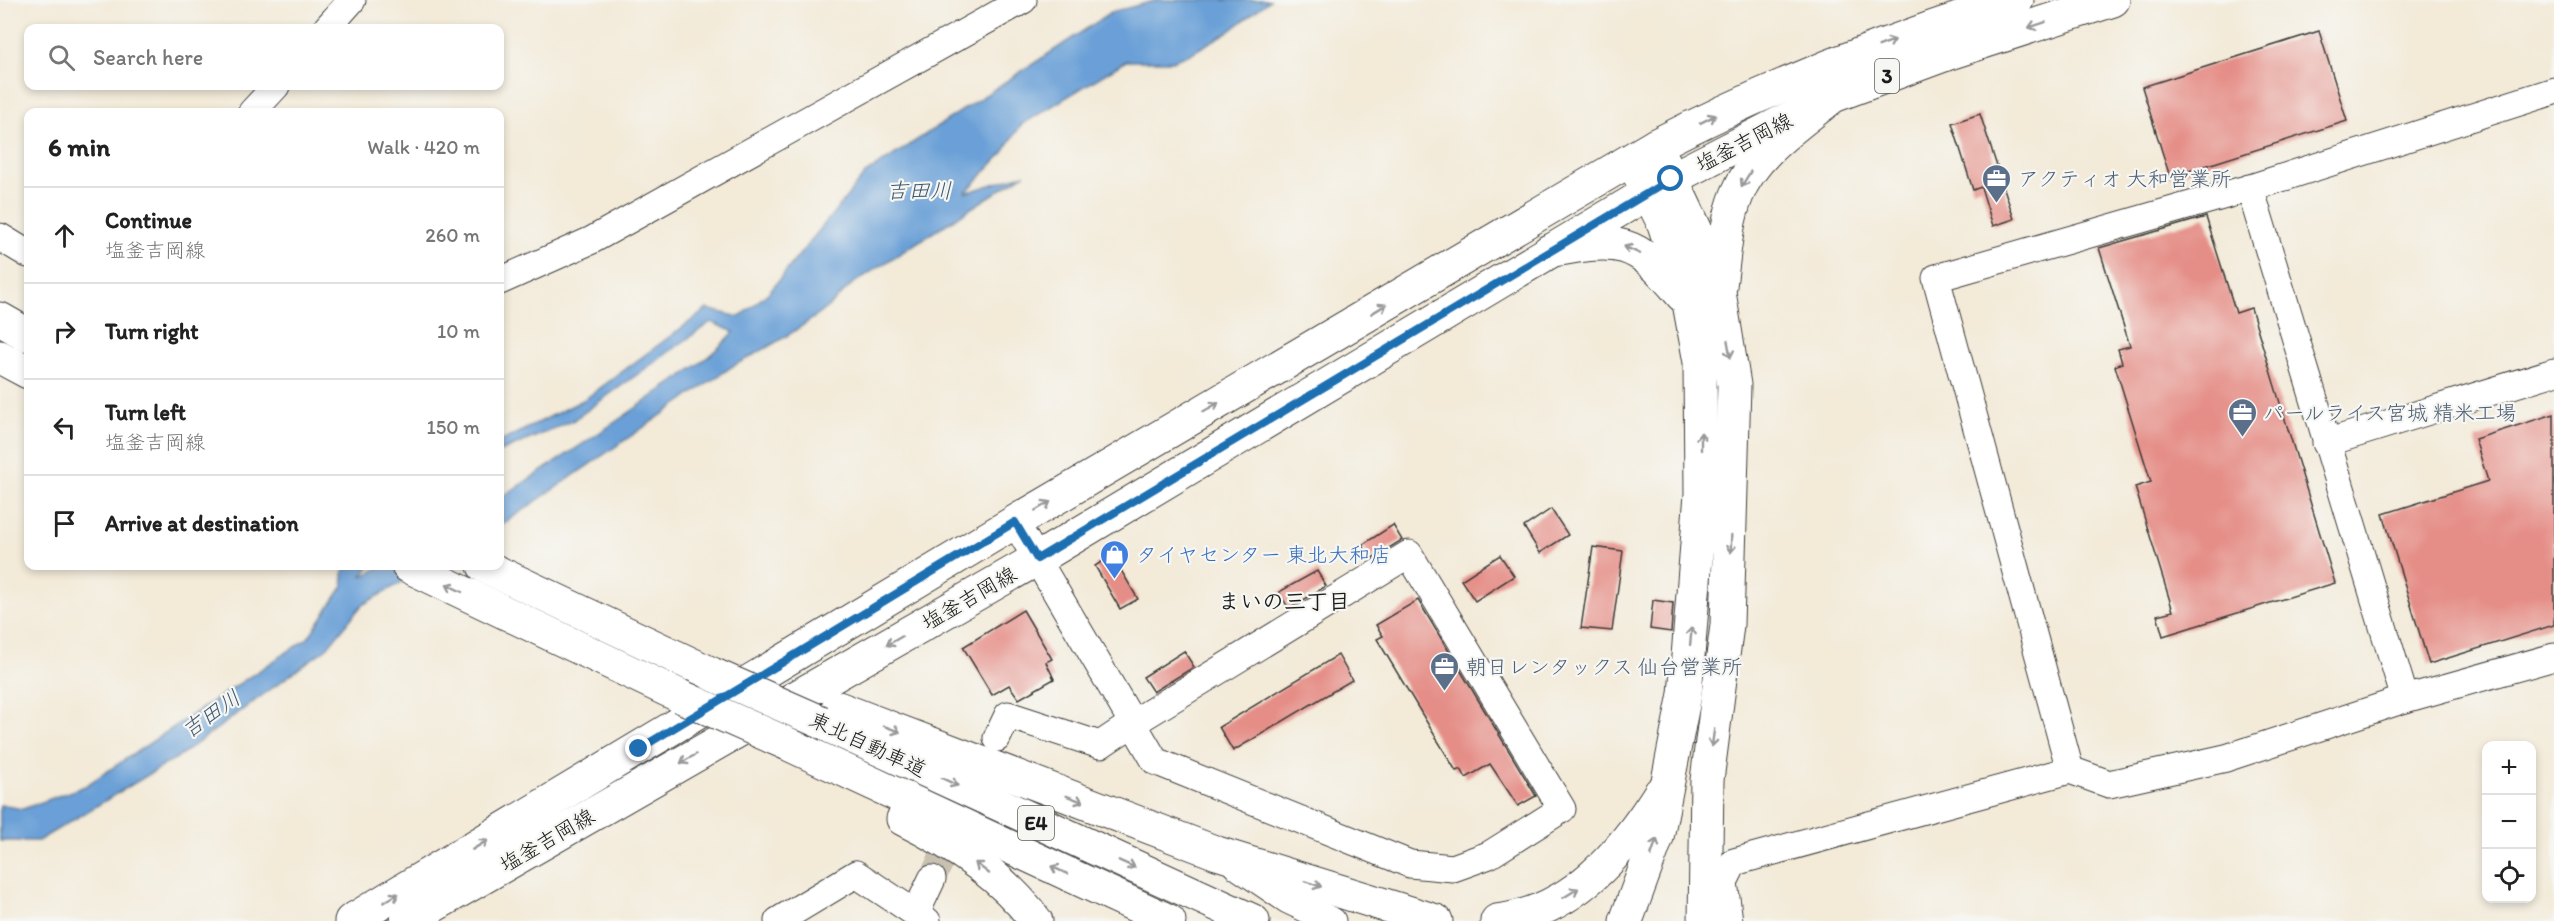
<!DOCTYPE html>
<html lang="en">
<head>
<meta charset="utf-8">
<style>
	:root { --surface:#fff; --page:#f2f2f2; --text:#222; --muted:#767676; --line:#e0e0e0 }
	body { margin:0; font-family:Itim,"Klee One",sans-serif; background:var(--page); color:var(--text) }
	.controls { position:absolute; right:18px; bottom:18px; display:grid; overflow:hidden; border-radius:12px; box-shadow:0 3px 9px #0003 }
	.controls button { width:54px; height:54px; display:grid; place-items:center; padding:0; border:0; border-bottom:2px solid var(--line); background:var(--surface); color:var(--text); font:30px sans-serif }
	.stop { position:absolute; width:18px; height:18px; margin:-14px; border:4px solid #1f6fb2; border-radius:50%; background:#fff }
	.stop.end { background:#1f6fb2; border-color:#fff; box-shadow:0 2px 6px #0008 }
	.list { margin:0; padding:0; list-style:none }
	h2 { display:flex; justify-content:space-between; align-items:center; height:78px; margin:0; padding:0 24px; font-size:26px }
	h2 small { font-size:20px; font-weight:400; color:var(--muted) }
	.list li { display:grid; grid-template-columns:39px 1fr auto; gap:18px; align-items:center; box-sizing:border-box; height:96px; padding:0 24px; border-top:2px solid var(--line) }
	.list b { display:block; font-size:22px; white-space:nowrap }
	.list p { margin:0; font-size:20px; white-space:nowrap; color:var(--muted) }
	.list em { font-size:20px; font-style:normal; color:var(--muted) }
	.icon { flex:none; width:33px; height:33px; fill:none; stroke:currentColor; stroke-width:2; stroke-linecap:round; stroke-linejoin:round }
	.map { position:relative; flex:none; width:2554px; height:921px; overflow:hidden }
	.search { position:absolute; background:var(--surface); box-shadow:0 3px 9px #0003; left:24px; top:24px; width:480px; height:66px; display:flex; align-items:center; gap:15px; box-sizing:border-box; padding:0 21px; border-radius:12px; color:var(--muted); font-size:22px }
	.panel { position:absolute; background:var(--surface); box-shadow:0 3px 9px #0003; left:24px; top:108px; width:480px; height:462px; border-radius:12px }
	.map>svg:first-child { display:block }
	.water { fill:#6aa0d7; stroke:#435e7a; stroke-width:1.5 }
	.building { fill:#e58e87 }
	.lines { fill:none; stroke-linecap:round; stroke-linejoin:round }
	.minor-tunnel { stroke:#c8c1b2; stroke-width:27; stroke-dasharray:27 14; stroke-linecap:butt }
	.minor-casing { stroke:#3c3b38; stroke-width:29 }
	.major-casing { stroke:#3c3b38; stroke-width:35 }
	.highway-casing { stroke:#3c3b38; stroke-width:35 }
	.minor { stroke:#fff; stroke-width:27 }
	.major { stroke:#fff; stroke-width:33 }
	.highway { stroke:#fff; stroke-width:33 }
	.highway-bridge-casing { stroke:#3c3b38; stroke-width:35; stroke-linecap:butt }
	.highway-bridge { stroke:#fff; stroke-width:33 }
	.oneway { stroke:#999 }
	.route { stroke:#1f6fb2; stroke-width:8 }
	.labels { text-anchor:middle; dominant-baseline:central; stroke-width:4.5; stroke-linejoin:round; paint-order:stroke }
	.shield { fill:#f6f6f2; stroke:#5d5d5c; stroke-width:1.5 }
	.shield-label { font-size:20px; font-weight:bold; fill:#1c1c1c }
	.street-label { font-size:21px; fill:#1c1c1c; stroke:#f6f6f2 }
	.service-label { font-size:21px; fill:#4e5e75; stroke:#f6f6f2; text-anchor:start }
	.shop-label { font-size:21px; fill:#366cbe; stroke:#f6f6f2; text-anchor:start }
	.water-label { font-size:22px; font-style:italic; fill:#3f5770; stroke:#f6f6f2 }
	.neighbourhood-label { font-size:22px; font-weight:bold; fill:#1c1c1c; stroke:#f6f6f2 }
</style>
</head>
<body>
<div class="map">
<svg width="2554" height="921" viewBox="0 0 2554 921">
	<rect width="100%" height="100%" fill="#f6f6f2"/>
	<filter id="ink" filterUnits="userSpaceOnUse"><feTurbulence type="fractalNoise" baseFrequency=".0167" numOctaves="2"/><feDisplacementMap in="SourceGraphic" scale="12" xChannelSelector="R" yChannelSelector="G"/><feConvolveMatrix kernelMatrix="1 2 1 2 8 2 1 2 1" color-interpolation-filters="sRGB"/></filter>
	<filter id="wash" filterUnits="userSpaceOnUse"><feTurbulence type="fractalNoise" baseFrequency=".008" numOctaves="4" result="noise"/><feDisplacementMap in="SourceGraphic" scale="24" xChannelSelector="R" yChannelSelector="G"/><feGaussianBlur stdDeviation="1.35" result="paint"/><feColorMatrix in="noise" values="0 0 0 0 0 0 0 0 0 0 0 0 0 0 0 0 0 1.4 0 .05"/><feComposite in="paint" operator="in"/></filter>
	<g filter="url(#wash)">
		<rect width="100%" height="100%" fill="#f3ead8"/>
		<g class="water">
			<path d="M1158,0H1270L1230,31L1190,54L1172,61H1126L1021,125L1002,154L965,193L1025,174L852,284C820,319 775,344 733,366L500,526V498C552,464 604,431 654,395C682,376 712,357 734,332L711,322L572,421L500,452V442L585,399L707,309L740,317L769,292L865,174L1112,12Z"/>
			<polygon points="350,566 370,566 361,577 382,566 430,566 362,605 327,648 178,757 38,841 0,841 0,805 23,809 85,786 308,638 343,586 343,572"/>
		</g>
		<g id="blocks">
			<g class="building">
				<polygon points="2319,31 2347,121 2170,177 2142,87"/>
				<polygon points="1980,114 2014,219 1993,226 1981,187 1973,190 1952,123"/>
				<polygon points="2206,217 2236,313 2251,308 2335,583 2163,636 2157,615 2173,611 2135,487 2151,482 2115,366 2122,363 2118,349 2130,346 2099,248"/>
				<polygon points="2554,414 2554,625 2429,664 2383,514 2488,481 2475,439"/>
				<polygon points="1551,509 1568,535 1540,553 1524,527"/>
				<polygon points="1393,525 1402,540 1371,559 1362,545"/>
				<polygon points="1593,547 1623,551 1612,631 1581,628"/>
				<polygon points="1112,555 1138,599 1120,609 1095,566"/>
				<polygon points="1500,555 1514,576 1475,601 1461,580"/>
				<polygon points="1317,571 1326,586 1289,609 1279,592"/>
				<polygon points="1418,600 1536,796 1518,806 1490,764 1466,778 1461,769 1456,771 1377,639 1383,636 1376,625"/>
				<polygon points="1653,600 1673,603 1671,632 1650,629"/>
				<polygon points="1023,610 1052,659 1046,662 1054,679 1019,699 1009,685 992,695 963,647"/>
				<polygon points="1184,651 1194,667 1153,692 1143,677"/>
				<polygon points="1338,655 1352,680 1233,751 1219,727"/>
			</g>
		</g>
	</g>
	<g filter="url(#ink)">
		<use href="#blocks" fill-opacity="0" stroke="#3c3b38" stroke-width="1.5"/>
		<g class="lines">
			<polyline class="minor-tunnel" points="932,879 957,826"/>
			<defs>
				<g id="minor">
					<polyline points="327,28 352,0"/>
					<polyline points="252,112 276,86"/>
					<polyline points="2250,188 2405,699"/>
					<polyline points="0,237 28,254"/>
					<polyline points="500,281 592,240 1023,0"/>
					<polyline points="2326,443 2554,372"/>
					<polyline points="997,738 1008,715 1100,745 1133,723 1409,554 1562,809 1489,855 1453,868 1410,864 1155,761 1015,522"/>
					<polyline points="2070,770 1936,278 2250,188 2554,91"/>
					<polyline points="1236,865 1288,900 1332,921"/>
					<polyline points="916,913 932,879"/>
					<polyline points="778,921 856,874 927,921"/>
					<polyline points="1729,921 1724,882 1734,862 2070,770 2109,784 2226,758 2405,699 2554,657"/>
				</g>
				<g id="major">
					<path d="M351,921L1015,522L1656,145C1772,86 1892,38 2017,0"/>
					<polyline points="407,921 1037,559 1671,179 1833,96 1949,53 2113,0"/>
				</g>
				<g id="highway">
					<polyline points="1656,145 1705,250 1719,292 1734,385 1727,625 1707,780 1705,921"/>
					<path d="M1549,251C1620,238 1635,238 1682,295"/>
					<path d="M1720,286C1724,256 1726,222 1737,195C1754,152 1799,124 1833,96"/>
					<polyline points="0,319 28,335"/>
					<polyline points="0,357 28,372"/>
					<polyline points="408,566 680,696"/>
					<polyline points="484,566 712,674"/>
					<polyline points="838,708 1217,853 1436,921"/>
					<polyline points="831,727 1253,921"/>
					<polyline points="788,744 1169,921"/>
					<path d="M903,819C952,843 1003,876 1036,921"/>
					<path d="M1497,921C1572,912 1622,853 1660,793"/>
					<polyline points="1626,921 1657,837 1685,694 1701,494 1700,362 1689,303 1664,224 1632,160"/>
				</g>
			</defs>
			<use href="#minor" class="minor-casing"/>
			<use href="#major" class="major-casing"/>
			<use href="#highway" class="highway-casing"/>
			<use href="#minor" class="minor"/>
			<use href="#major" class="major"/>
			<use href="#highway" class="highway"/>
			<defs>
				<g id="highway-bridge">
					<polyline points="712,674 821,722"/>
					<polyline points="680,696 788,744"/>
				</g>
			</defs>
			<use href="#highway-bridge" class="highway-bridge-casing"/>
			<use href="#highway-bridge" class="highway-bridge"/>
		</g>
		<defs><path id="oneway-shaft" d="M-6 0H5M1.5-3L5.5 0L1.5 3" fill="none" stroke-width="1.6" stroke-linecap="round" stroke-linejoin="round" transform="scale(1.5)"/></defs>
		<g class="oneway">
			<use href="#oneway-shaft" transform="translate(2037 25) rotate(162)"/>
			<use href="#oneway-shaft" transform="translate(1887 43) rotate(-21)"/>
			<use href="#oneway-shaft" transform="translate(1708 119) rotate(-27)"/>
			<use href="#oneway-shaft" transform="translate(1746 179) rotate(121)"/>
			<use href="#oneway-shaft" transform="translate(1632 250) rotate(-155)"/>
			<use href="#oneway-shaft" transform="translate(1379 309) rotate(-31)"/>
			<use href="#oneway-shaft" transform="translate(1729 349) rotate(80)"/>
			<use href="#oneway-shaft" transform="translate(1211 407) rotate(-30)"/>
			<use href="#oneway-shaft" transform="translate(1701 441) rotate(-90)"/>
			<use href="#oneway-shaft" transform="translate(1043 506) rotate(-30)"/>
			<use href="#oneway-shaft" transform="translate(1731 544) rotate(92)"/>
			<use href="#oneway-shaft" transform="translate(454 588) rotate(-154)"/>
			<use href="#oneway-shaft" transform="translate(1691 636) rotate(-84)"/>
			<use href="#oneway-shaft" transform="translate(894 641) rotate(150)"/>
			<use href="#oneway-shaft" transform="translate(892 729) rotate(21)"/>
			<use href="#oneway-shaft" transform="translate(1713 738) rotate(98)"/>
			<use href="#oneway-shaft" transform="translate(688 759) rotate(150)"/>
			<use href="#oneway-shaft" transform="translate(950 782) rotate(25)"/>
			<use href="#oneway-shaft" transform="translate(1075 799) rotate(21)"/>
			<use href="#oneway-shaft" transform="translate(480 845) rotate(-31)"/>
			<use href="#oneway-shaft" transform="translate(1654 847) rotate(-71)"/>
			<use href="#oneway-shaft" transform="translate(1127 864) rotate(24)"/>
			<use href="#oneway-shaft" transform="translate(982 868) rotate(-142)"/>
			<use href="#oneway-shaft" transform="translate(1059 870) rotate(-155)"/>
			<use href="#oneway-shaft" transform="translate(1313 884) rotate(18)"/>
			<use href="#oneway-shaft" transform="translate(1571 893) rotate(-32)"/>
			<use href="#oneway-shaft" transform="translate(391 898) rotate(-30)"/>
		</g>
	</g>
	<g class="lines" filter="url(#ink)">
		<polyline class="route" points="639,749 1015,522 1037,559 1671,179"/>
	</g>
	<defs>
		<symbol id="office-pin" viewBox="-11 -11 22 30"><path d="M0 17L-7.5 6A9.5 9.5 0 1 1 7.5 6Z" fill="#5c6f8a" stroke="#f6f6f2"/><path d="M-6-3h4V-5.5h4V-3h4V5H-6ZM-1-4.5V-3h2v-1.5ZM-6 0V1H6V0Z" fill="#fff"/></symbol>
		<symbol id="shop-pin" viewBox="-11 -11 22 30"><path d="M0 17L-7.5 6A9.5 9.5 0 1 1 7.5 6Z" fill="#3f7fe0" stroke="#f6f6f2"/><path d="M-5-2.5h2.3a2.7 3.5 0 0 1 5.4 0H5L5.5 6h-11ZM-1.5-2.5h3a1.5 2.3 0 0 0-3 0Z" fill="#fff"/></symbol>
	</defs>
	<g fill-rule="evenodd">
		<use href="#office-pin" x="1980" y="162" width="33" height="45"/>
		<use href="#office-pin" x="2226" y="396" width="33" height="45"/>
		<use href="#shop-pin" x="1098" y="538" width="33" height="45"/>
		<use href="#office-pin" x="1428" y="650" width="33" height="45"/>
	</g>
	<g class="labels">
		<g class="shield">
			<rect x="1875" y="59" width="24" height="34" rx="4.5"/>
			<rect x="1018" y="806" width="36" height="34" rx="4.5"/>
		</g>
		<g class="shield-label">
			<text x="1887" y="76">3</text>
			<text x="1036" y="823">E4</text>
		</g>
		<g class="street-label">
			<text transform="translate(1744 142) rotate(-27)">塩釜吉岡線</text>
			<text transform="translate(969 598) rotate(-30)">塩釜吉岡線</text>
			<text transform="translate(868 744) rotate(25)">東北自動車道</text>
			<text transform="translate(547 840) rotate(-30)">塩釜吉岡線</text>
		</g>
		<g class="service-label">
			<text x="2018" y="178">アクティオ 大和営業所</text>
			<text x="2263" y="412">パールライス宮城 精米工場</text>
			<text x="1466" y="666">朝日レンタックス 仙台営業所</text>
		</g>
		<g class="shop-label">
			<text x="1136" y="554">タイヤセンター 東北大和店</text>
		</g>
		<g class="water-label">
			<text x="919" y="190">吉田川</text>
			<text transform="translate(211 714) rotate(-35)">吉田川</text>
		</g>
		<g class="neighbourhood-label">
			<text x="1284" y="601">まいの三丁目</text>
		</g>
	</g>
</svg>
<div class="controls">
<button>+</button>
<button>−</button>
<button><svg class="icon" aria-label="locate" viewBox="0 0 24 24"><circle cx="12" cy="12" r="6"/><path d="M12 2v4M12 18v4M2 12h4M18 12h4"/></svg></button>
</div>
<div class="stop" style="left:1671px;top:179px"></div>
<div class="stop end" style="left:639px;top:749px"></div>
<div class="search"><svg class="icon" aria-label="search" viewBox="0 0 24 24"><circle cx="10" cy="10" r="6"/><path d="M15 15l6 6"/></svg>Search here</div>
<section class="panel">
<h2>6 min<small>Walk · 420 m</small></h2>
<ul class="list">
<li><svg class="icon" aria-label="ahead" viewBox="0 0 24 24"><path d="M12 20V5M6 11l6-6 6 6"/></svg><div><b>Continue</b><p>塩釜吉岡線</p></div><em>260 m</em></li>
<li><svg class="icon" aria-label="right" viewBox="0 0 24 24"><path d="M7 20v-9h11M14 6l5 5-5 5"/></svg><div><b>Turn right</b></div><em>10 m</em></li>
<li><svg class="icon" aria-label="left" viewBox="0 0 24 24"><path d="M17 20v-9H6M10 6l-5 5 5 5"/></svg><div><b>Turn left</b><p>塩釜吉岡線</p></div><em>150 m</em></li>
<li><svg class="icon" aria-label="arrive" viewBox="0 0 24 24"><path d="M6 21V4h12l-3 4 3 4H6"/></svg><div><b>Arrive at destination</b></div></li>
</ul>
</section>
</div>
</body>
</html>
